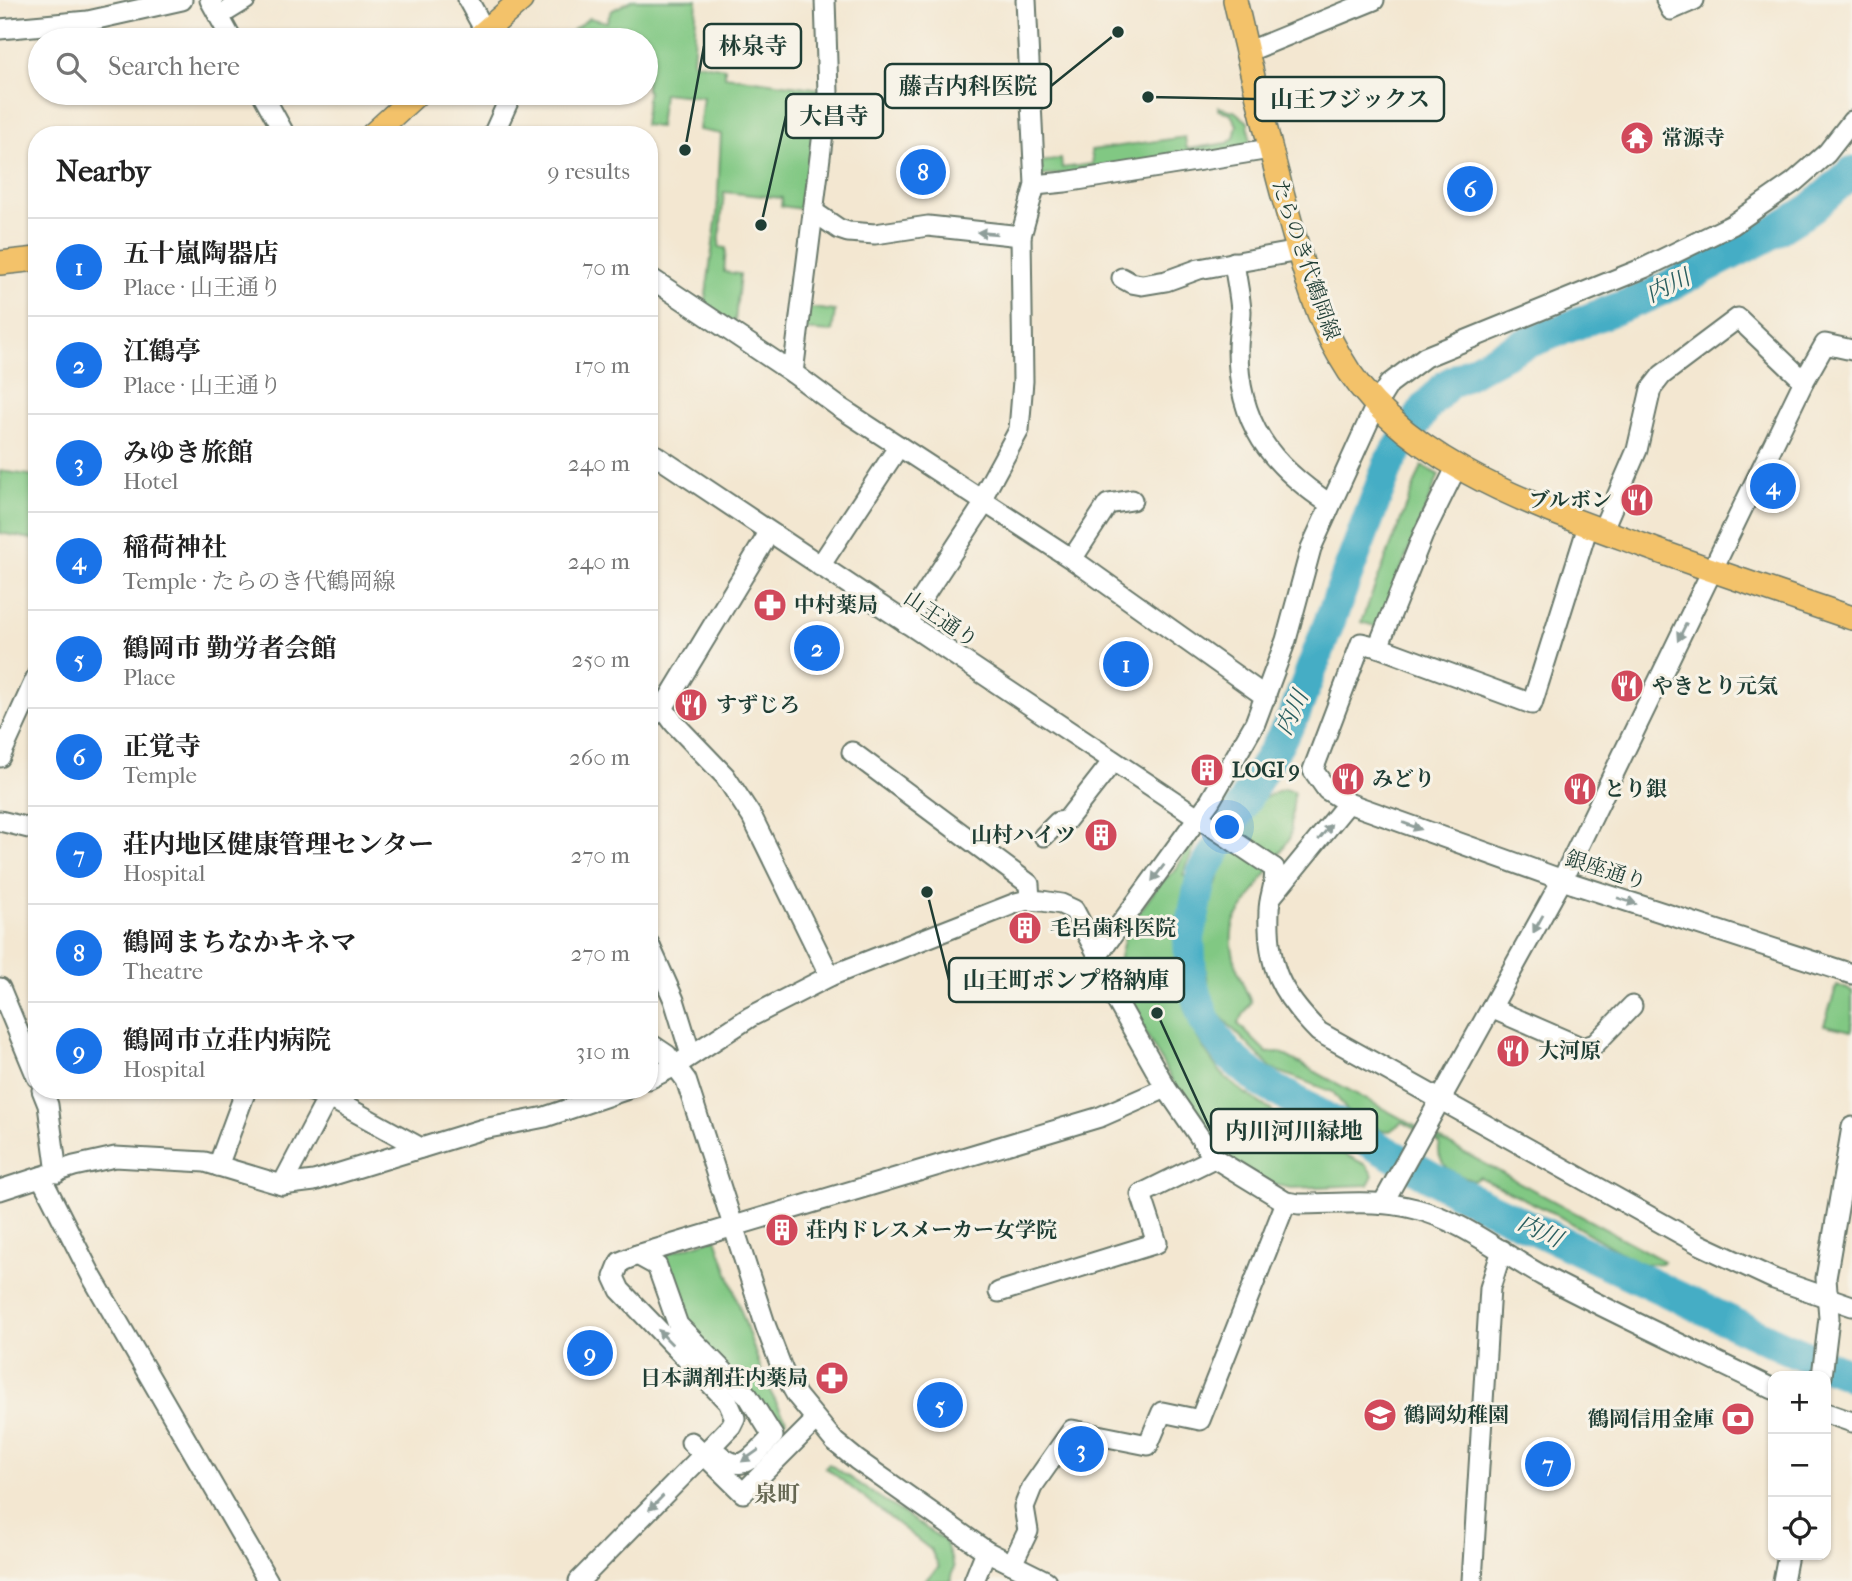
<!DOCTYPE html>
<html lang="en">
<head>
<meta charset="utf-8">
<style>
	:root { --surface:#fff; --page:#f2f2f2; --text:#222; --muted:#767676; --line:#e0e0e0; --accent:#1a73e8 }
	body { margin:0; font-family:"IM FELL French Canon","Noto Serif JP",serif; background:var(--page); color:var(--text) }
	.controls { position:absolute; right:21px; bottom:21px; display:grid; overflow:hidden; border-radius:14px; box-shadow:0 2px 5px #0004 }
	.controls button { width:63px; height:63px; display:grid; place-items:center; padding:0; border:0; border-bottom:2px solid var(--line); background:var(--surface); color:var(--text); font:35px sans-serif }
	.you { position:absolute; left:1228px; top:828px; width:24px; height:24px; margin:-18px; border:5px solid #fff; border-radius:50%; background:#1a73e8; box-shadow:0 0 0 10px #1a73e833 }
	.badge { display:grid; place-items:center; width:46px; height:46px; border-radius:50%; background:var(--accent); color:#fff; font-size:23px; font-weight:700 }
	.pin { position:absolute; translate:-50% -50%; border:4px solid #fff; box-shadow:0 2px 7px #0006 }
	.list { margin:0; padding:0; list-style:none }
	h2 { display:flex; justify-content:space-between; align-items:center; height:91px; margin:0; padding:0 28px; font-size:30px }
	h2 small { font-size:23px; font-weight:400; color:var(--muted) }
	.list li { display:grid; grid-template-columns:46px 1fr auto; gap:21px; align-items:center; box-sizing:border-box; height:98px; padding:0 28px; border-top:2px solid var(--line) }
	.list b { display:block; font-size:26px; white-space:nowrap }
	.list p { margin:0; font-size:23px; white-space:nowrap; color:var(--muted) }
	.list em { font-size:23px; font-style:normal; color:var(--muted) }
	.icon { flex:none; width:38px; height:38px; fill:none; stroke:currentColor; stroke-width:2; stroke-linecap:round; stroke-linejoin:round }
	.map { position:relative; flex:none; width:1852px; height:1581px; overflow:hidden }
	.search { position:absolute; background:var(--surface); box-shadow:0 2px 5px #0004; left:28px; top:28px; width:630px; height:77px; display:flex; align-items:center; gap:18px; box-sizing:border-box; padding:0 24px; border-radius:38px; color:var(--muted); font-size:26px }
	.panel { position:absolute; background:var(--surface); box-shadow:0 2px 5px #0004; left:28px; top:126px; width:630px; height:973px; border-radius:28px }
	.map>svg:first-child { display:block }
	.green { fill:#81c883; stroke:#50825c; stroke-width:2 }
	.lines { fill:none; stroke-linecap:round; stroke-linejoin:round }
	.river { stroke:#45adc5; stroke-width:32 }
	.minor-casing { stroke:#69786b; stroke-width:23 }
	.major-casing { stroke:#69786b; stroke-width:26 }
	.minor { stroke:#fff; stroke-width:19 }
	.major { stroke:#f3c26a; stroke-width:23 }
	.oneway { fill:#8f9e9a }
	.labels { text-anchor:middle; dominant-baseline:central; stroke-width:6; stroke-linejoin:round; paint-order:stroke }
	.poi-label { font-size:21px; font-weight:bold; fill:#1f3d34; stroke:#f7f3e8; text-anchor:start }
	.street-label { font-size:21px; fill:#1f3d34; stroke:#f7f3e8 }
	.water-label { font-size:23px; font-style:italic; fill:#2a5f60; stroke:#f7f3e8 }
	.neighbourhood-label { font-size:23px; font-weight:bold; fill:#656752; stroke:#f7f3e8 }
	.leader { fill:none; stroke:#1f3d34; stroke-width:2.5 }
	.callout-dot { fill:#1f3d34; stroke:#f7f3e8; stroke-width:2.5 }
	.callout { fill:#f7f3e8; stroke:#1f3d34; stroke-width:2.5 }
	.callout-label { font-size:23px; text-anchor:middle; font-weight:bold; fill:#1f3d34 }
</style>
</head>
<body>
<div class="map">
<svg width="1852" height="1581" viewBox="0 0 1852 1581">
	<rect width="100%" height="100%" fill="#f7f3e8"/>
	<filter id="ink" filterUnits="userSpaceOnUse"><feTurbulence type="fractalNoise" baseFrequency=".0143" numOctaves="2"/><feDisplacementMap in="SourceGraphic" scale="14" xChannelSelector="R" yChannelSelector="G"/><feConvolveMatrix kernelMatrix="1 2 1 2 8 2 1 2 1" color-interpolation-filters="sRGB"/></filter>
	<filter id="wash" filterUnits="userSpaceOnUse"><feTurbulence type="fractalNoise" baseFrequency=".00686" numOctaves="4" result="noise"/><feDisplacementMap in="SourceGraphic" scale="28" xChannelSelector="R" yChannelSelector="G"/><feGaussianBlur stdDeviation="1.57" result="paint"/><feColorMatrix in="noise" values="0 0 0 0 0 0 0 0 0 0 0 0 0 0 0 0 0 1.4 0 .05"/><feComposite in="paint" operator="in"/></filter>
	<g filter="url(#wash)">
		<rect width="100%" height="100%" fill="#f3e7d1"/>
		<g class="green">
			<polygon points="632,0 697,0 693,62 725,68 725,76 822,89 808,210 781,206 782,198 724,192 719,247 726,248 724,272 740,274 735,321 731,326 704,309 717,215 721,134 699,130 703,97 663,93 659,127 644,125 648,91 646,90 646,40 570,40 567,35 589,18 607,22 611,11"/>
			<polygon points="1218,107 1234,111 1248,122 1250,140 1245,150 1042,176 1040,162 1061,159 1062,168 1093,164 1091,150 1185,137 1187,149 1228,143 1234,138 1237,125 1230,113 1218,110"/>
			<polygon points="806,307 835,311 832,332 803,330"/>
			<polygon points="1422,466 1439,475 1378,627 1361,622"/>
			<polygon points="0,471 37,476 37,540 0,533"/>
			<path d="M1283,789L1294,791L1290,838L1235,920C1225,945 1240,979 1251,1002L1238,1024L1267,1053L1279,1052L1664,1261L1662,1263L1644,1264L1627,1256L1555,1214L1479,1177L1474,1181C1456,1175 1434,1166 1440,1143L1402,1122L1390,1131L1380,1130L1350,1115L1333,1092L1272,1069L1217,1013L1210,996L1203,950L1205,924L1211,899L1223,864L1261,799Z"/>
			<path d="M1191,841L1195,845L1183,875L1187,877C1173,937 1167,984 1199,1040C1208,1055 1218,1072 1232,1083C1244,1094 1259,1102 1272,1111L1274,1118L1366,1165L1373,1175L1368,1185L1291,1188L1261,1182L1230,1160L1202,1133L1115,979L1126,931L1161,882L1176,870Z"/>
			<polygon points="1837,985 1852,991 1852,1031 1824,1025"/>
			<polygon points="716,1238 766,1384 786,1420 778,1433 685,1323 659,1256"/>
			<polygon points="829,1464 945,1541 954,1567 951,1581 924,1581 939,1567 931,1550 825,1467"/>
		</g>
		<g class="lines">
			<polyline class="river" points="1852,172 1812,208 1764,238 1649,296 1519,346 1448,384 1427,406 1390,461 1294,716 1202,874 1189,938 1191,980 1205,1021 1228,1054 1260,1081 1467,1197 1782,1346 1852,1376"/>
		</g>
	</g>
	<g filter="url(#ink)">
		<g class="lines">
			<defs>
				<g id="minor">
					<polyline points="210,0 232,40"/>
					<polyline points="468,0 490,40"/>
					<polyline points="1666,0 1671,10 1694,0"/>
					<polyline points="219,16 245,0"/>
					<polyline points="0,29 88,21 182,0"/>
					<polyline points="1247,52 1374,0"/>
					<polyline points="262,93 285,135"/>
					<polyline points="493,135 512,93"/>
					<polyline points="1035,185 1065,182 1270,149"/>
					<polyline points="814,212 839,229 848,232 875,234 928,226 1021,236"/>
					<path d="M1234,262C1236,278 1240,295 1241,311C1241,323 1238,336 1238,349C1238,423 1270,465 1330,504"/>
					<polyline points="649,277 793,373 839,407 1072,559 1266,697"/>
					<polyline points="1122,278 1131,283 1142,285 1166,281 1199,269 1299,251"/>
					<polyline points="793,373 828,93 825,0"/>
					<polyline points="649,451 1274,868"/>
					<polyline points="1457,466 1423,535 1378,647 1361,643 1313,770 1327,790 1348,803 1574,884 1852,974"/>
					<polyline points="982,498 1019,430 1023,381 1021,236 1035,185 1026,0"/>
					<polyline points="1602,531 1637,450 1651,389 1662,375 1738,318 1804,381"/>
					<polyline points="1072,559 1108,504 1132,500"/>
					<polyline points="820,566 899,446"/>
					<polyline points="906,623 986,501"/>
					<polyline points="1378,647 1532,704 1588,526"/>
					<polyline points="663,708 674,723 725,776 752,817 830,976"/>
					<polyline points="649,719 663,708 769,533"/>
					<polyline points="852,752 1029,884 1030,900"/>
					<polyline points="0,757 37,676"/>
					<polyline points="0,821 37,830"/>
					<polyline points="1044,836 1058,822 1066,821 1113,761"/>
					<path d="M1274,868C1277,884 1269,895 1269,911C1267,967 1280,993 1319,1032L1699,1244L1774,1279L1852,1306"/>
					<polyline points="1272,896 1348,803"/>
					<polyline points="649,944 674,1000 691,1055"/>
					<polyline points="1098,955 1210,801 1255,723 1286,640 1311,548 1376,405 1389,384 1425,357 1644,268 1732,225 1794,182 1827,153 1852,121"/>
					<polyline points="0,988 37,1077"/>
					<polyline points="1491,1008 1583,1048 1595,1044 1632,1006"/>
					<polyline points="649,1043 667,1055 686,1080 766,1327 783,1371 797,1396 835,1442 857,1460 986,1551 1046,1581"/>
					<path d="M649,1079L675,1066L750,1017L830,976L1016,903L1028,900L1042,901L1061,904L1074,910L1098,955L1110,989L1166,1088L1214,1158L1286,1202L1299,1204C1338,1204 1379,1199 1416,1209C1463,1221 1502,1254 1543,1276C1619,1316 1696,1351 1773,1389"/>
					<polyline points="42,1090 48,1105 57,1173"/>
					<polyline points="309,1090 328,1097 421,1148"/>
					<polyline points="218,1166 246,1090"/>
					<polyline points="41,1177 92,1277 268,1581"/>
					<polyline points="282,1185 332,1090"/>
					<polyline points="0,1190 74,1166 115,1157 205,1162 282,1185 314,1181 483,1129 545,1117 625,1090"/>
					<polyline points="1383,1203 1562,880 1804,381 1825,344 1852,350"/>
					<path d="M637,1255L657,1266L678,1325L748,1396L773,1436C747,1462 742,1477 711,1447"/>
					<polyline points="999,1292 1157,1243 1141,1194 1214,1158"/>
					<polyline points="1822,1376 1829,1318 1826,1278 1852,1127"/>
					<polyline points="1826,1413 1852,1422"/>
					<polyline points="691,1442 743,1493 815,1421"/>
					<polyline points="1012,1564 1028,1531 1024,1507 1032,1487 1072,1430 1148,1445 1162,1412 1200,1420 1286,1202"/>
					<polyline points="579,1581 704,1454 731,1426 735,1418 728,1402 620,1290 614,1277 620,1262 637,1255 1100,1117 1166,1088"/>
					<polyline points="974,1581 986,1551"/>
					<polyline points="1472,1581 1490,1288 1502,1250"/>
					<polyline points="1783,1581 1788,1555"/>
				</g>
				<g id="major">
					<path d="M1235,0C1252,74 1269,148 1290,221C1303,266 1315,314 1339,355C1398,461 1535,506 1642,545C1712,571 1782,594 1852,618"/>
					<polyline points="475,40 521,0"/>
					<polyline points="372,135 418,93"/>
					<polyline points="0,263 37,259"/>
				</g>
			</defs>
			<use href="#minor" class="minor-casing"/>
			<use href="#major" class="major-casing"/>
			<use href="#minor" class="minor"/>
			<use href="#major" class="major"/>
		</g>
		<defs><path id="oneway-solid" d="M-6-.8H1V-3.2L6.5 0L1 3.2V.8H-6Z" transform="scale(1.75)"/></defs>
		<g class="oneway">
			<use href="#oneway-solid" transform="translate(987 233) rotate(-175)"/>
			<use href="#oneway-solid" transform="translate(1682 632) rotate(116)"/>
			<use href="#oneway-solid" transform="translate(1412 826) rotate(20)"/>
			<use href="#oneway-solid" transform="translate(1325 832) rotate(-50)"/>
			<use href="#oneway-solid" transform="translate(1158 873) rotate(127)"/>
			<use href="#oneway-solid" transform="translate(1627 901) rotate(18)"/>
			<use href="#oneway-solid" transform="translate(1538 924) rotate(119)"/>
			<use href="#oneway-solid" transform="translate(665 1337) rotate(-134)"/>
			<use href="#oneway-solid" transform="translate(750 1456) rotate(145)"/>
			<use href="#oneway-solid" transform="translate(656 1503) rotate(135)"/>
		</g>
	</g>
	<defs>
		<symbol id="temple-disc" viewBox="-11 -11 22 22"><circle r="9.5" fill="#d1495b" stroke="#f7f3e8"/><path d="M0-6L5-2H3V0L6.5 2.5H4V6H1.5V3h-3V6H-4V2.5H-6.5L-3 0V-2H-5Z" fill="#fff"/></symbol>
		<symbol id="restaurant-disc" viewBox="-11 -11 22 22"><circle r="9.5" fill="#d1495b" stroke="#f7f3e8"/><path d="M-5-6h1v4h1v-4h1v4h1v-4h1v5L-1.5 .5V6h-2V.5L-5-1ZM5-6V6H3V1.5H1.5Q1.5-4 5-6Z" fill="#fff"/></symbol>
		<symbol id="pharmacy-disc" viewBox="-11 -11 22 22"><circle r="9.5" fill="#d1495b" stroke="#f7f3e8"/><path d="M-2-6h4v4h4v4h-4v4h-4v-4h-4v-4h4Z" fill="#fff"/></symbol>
		<symbol id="building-disc" viewBox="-11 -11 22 22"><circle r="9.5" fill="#d1495b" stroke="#f7f3e8"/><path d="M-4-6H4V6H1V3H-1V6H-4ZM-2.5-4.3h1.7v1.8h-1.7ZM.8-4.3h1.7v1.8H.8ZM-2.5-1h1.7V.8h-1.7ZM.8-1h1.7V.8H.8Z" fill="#fff"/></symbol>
		<symbol id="school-disc" viewBox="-11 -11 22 22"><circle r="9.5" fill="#d1495b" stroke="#f7f3e8"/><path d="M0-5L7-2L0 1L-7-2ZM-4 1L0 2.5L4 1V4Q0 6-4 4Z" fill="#fff"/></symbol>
		<symbol id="bank-disc" viewBox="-11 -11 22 22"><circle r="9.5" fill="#d1495b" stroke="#f7f3e8"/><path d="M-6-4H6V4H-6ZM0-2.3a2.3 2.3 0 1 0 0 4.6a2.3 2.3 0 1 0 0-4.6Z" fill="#fff"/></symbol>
	</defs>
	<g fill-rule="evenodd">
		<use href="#temple-disc" x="1618" y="119" width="38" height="38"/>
		<use href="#restaurant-disc" x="1618" y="481" width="38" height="38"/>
		<use href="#pharmacy-disc" x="751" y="586" width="38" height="38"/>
		<use href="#restaurant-disc" x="1608" y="667" width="38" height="38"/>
		<use href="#restaurant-disc" x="672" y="686" width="38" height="38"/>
		<use href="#building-disc" x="1188" y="751" width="38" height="38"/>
		<use href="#restaurant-disc" x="1329" y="760" width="38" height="38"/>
		<use href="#restaurant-disc" x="1561" y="770" width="38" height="38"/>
		<use href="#building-disc" x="1082" y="816" width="38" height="38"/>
		<use href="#building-disc" x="1006" y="909" width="38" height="38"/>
		<use href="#restaurant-disc" x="1494" y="1032" width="38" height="38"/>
		<use href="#building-disc" x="763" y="1211" width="38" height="38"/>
		<use href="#pharmacy-disc" x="813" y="1359" width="38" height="38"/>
		<use href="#school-disc" x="1361" y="1396" width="38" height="38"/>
		<use href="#bank-disc" x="1719" y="1400" width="38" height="38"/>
	</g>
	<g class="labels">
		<g class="poi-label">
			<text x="1662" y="138">常源寺</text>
			<text x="1612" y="500" text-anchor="end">ブルボン</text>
			<text x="794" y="605">中村薬局</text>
			<text x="1652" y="686">やきとり元気</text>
			<text x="716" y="705">すずじろ</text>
			<text x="1232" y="770">LOGI 9</text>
			<text x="1372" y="779">みどり</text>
			<text x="1604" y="789">とり銀</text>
			<text x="1076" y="835" text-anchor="end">山村ハイツ</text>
			<text x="1050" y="928">毛呂歯科医院</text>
			<text x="1538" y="1051">大河原</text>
			<text x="806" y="1230">荘内ドレスメーカー女学院</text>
			<text x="808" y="1378" text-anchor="end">日本調剤荘内薬局</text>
			<text x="1404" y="1415">鶴岡幼稚園</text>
			<text x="1714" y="1419" text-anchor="end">鶴岡信用金庫</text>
		</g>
		<g class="street-label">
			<text transform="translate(1306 260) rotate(71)">たらのき代鶴岡線</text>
			<text transform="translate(941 619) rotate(34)">山王通り</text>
			<text transform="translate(1606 870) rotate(18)">銀座通り</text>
		</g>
		<g class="water-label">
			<text transform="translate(1668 286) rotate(-26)">内川</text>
			<text transform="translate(1292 713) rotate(-65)">内川</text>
			<text transform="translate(1540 1231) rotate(25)">内川</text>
		</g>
		<g class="neighbourhood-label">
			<text x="777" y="1494">泉町</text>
		</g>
	</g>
	<path class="leader" d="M685 150L704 46M1118 32L1051 86M1148 97L1255 99M761 225L786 116M927 892L949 980M1157 1013L1211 1131"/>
	<g class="callout-dot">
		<circle cx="685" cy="150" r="7"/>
		<circle cx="1118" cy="32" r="7"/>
		<circle cx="1148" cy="97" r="7"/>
		<circle cx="761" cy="225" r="7"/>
		<circle cx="927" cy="892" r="7"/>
		<circle cx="1157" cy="1013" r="7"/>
	</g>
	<g class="callout">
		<rect x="704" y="24" width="97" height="44" rx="7"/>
		<rect x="885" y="64" width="166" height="44" rx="7"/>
		<rect x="1255" y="77" width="189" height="44" rx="7"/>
		<rect x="786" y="94" width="97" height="44" rx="7"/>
		<rect x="949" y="958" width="235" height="44" rx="7"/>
		<rect x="1211" y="1109" width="166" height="44" rx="7"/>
	</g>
	<g class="callout-label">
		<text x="753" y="54">林泉寺</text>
		<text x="968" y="94">藤吉内科医院</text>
		<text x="1350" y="107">山王フジックス</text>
		<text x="834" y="124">大昌寺</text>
		<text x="1066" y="988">山王町ポンプ格納庫</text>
		<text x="1294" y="1139">内川河川緑地</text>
	</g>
</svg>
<div class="controls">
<button>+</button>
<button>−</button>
<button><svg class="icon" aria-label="locate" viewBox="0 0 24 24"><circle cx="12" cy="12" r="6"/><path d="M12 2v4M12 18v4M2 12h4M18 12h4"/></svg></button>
</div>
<div class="you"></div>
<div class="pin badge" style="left:1126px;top:664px">1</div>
<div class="pin badge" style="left:817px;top:648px">2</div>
<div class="pin badge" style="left:1081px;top:1449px">3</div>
<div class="pin badge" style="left:1773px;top:486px">4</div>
<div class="pin badge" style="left:940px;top:1405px">5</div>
<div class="pin badge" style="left:1470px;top:189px">6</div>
<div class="pin badge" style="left:1548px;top:1464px">7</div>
<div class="pin badge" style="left:923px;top:172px">8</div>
<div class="pin badge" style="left:590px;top:1353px">9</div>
<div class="search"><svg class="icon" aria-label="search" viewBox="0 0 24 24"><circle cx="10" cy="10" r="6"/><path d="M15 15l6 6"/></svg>Search here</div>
<section class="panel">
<h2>Nearby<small>9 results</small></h2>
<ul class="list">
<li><span class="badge">1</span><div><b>五十嵐陶器店</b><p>Place · 山王通り</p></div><em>70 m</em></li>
<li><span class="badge">2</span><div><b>江鶴亭</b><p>Place · 山王通り</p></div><em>170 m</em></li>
<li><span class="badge">3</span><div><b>みゆき旅館</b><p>Hotel</p></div><em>240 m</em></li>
<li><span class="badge">4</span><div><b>稲荷神社</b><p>Temple · たらのき代鶴岡線</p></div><em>240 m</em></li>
<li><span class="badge">5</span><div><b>鶴岡市 勤労者会館</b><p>Place</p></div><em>250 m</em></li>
<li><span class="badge">6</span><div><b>正覚寺</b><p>Temple</p></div><em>260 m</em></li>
<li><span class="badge">7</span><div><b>荘内地区健康管理センター</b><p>Hospital</p></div><em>270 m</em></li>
<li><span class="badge">8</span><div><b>鶴岡まちなかキネマ</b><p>Theatre</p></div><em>270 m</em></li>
<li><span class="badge">9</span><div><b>鶴岡市立荘内病院</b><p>Hospital</p></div><em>310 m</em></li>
</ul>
</section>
</div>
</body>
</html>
